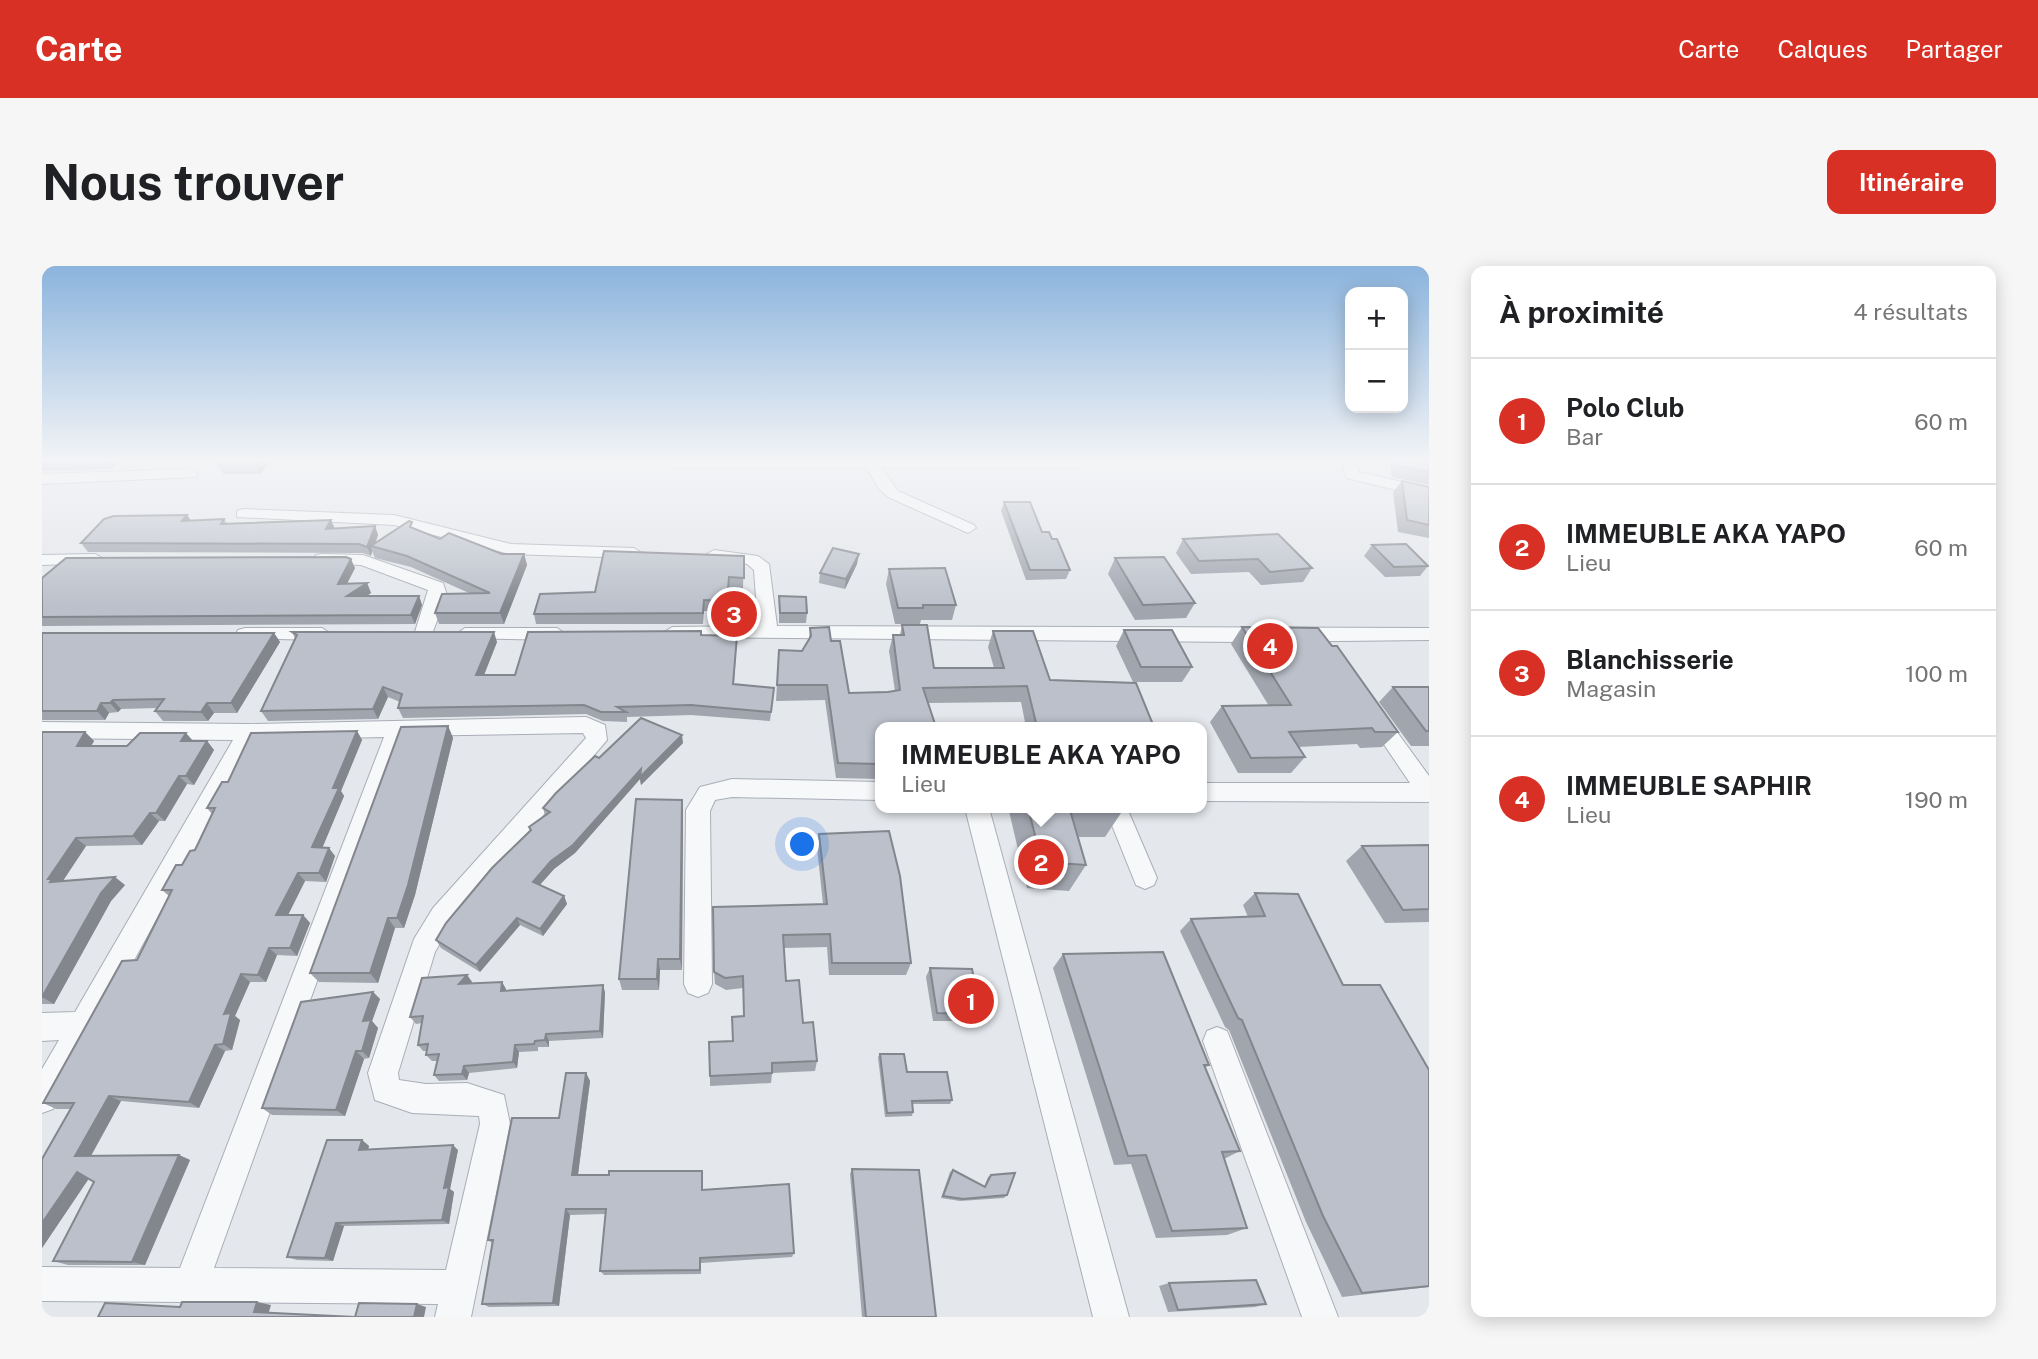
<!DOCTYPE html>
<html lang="fr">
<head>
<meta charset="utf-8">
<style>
	:root { --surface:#fff; --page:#f6f6f6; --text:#202124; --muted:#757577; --line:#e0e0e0; --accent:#d93025 }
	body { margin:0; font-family:"Public Sans",sans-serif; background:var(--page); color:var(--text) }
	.controls { position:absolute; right:21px; top:21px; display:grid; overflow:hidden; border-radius:14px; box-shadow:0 4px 18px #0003 }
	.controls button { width:63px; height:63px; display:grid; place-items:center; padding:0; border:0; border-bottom:2px solid var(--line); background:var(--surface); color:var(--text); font:35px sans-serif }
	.you { position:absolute; left:761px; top:579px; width:24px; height:24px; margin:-18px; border:5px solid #fff; border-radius:50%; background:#1a73e8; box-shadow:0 0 0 10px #1a73e833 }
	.badge { display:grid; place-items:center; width:46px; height:46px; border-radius:50%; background:var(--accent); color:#fff; font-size:23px; font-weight:700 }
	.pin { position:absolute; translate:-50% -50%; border:4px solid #fff; box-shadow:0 2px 7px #0006 }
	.popup { position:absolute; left:833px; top:456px; width:332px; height:91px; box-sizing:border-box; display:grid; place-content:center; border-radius:14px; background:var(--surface); filter:drop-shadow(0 2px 5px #0005); font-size:23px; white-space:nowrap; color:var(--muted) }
	.popup b { font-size:26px; color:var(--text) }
	.popup::after { content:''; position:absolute; left:50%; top:100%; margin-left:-14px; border:14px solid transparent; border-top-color:var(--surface) }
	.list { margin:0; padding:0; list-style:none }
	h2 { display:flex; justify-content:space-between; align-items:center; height:91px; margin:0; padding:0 28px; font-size:30px }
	h2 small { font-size:23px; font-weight:400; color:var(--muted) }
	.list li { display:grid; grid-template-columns:46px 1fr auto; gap:21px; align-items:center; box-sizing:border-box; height:126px; padding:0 28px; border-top:2px solid var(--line) }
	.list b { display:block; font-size:26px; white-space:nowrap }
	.list p { margin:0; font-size:23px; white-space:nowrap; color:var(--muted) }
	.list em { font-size:23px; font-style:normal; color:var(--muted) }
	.map { position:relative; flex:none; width:1387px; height:1051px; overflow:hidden; border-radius:14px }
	header { display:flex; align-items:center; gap:42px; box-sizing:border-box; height:98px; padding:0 35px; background:var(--accent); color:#fff }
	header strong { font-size:33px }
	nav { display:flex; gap:38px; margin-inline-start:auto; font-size:24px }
	.intro { display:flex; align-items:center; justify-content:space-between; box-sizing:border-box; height:168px; padding:0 42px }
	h1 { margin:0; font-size:49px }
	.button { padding:18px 32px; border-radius:14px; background:var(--accent); color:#fff; font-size:24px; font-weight:700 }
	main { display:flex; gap:42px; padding:0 42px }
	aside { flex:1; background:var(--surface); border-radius:14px; box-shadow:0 4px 18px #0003 }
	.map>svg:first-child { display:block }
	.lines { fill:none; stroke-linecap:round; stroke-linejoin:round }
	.minor-casing { stroke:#a9aeb7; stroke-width:2 }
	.minor { fill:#f7f8fa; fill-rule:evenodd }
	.wall { fill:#a1a5ae }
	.shaded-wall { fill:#83868d }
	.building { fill:#bbc0ca; stroke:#83868d; stroke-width:2 }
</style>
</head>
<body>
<header>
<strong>Carte</strong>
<nav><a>Carte</a><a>Calques</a><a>Partager</a></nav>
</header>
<div class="intro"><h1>Nous trouver</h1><a class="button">Itinéraire</a></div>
<main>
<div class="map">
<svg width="1387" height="1051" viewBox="0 0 1387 1051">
	<rect width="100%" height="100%" fill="#e4e7ec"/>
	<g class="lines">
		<defs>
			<g id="minor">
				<polygon points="624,193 1043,193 1047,197 1040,201 839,201 856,225 932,259 934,262 926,267 846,231 837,223 824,201 627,201 620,197"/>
				<polygon points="1306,193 1321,193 1316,206 1387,222 1387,232 1305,212 1301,205"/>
				<polygon points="148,203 156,208 153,211 0,218 0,208"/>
				<polygon points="201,243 352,249 469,278 592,282 600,287 592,292 468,288 352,259 195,251 195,245"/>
				<polygon points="672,284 716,290 727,298 735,360 1387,362 1387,374 1198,376 623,371 621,367 630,361 716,360 712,304 705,298 666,293 663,289"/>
				<polygon points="53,288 62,293 59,297 0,299 0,289"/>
				<polygon points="280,288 321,289 401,317 405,329 388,373 381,375 372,369 386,324 319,299 274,297 271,293 274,289"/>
				<polygon points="203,362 280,362 289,368 280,374 196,372 194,368 196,364"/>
				<polygon points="423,362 515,362 524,368 515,374 416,372 414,368"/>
				<polygon points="1332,442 1339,444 1387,510 1387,536 1160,535 1160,517 1368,517 1322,449 1325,444"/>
				<path d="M544,451L563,459L565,474L409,658L393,686L356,807L357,814L384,818L425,817L462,829L468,858L429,1051H393L396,1038L0,1035V1001L138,1002L342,471L212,474L11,843L0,847V803L17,774L0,775V747L33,746L191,474L0,472V456L206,458ZM541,467L544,472L391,642L372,673L326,807L333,834L370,847L437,850L438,858L404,1004L172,1002L363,470Z"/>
				<polygon points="690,513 838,516 838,534 690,531 673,534 668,545 670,718 666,727 656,731 646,727 642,718 644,544 658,521"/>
				<polygon points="923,542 947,542 1087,1051 1051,1051"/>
				<polygon points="1063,542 1085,542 1115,612 1112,619 1103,623 1094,619"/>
				<polygon points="1175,761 1185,765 1189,775 1296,1051 1260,1051 1161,775 1165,765"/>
			</g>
		</defs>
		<use href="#minor" class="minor-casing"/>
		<use href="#minor" class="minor"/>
	</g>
	<g class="wall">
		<polygon points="0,193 79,193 70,203 0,205"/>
		<polygon points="179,193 230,193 218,208 181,208 175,198"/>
		<polygon points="1350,193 1387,193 1387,219 1350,211 1348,197"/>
		<polygon points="1360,215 1387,221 1387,272 1356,266 1351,226"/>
		<polygon points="962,236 1010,273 1028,304 1024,313 984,314 959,245"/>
		<polygon points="145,249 149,255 182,253 185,258 292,262 333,260 336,269 333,277 372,263 398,273 460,288 482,288 485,299 462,358 397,358 393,347 427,327 369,301 333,292 330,285 329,290 321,287 46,286 39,277"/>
		<polygon points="1141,273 1270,302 1261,316 1219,319 1207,306 1149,308 1134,287"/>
		<polygon points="1330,279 1386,300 1378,310 1343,311 1322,290"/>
		<polygon points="702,290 701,322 687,322 685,345 662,345 661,358 494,358 492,348 553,326"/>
		<polygon points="1073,292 1153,337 1144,352 1093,354 1066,308"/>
		<polygon points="815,298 803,323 777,317 778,307"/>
		<polygon points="313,302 305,318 325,317 329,327 325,330 377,330 380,339 373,358 0,360 0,312"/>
		<polygon points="847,303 914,339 910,354 879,354 878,358 853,358 844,318"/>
		<polygon points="737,330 765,347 764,357 737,357"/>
		<polygon points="860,359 892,402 952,402 946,381 951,365 1008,414 1112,461 984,461 979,436 886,437 838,461 838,513 794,512 783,434 734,435 737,384 760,385 767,373 768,362 789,375 807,427 853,425 847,385 851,369 858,369"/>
		<polygon points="1200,361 1356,466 1340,481 1318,482 1315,478 1256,481 1263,491 1249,507 1196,507 1168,456 1180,440 1227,440 1189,378"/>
		<polygon points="1082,364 1150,401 1140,416 1091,416 1074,380"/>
		<polygon points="250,366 455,376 442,409 473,409 659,369 695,370 692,418 731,431 728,455 649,449 585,451 585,456 561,455 544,448 361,452 356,442 358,436 346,431 336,453 226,455 219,445 253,372"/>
		<polygon points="0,367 232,367 238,376 195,447 172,447 166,455 121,455 113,445 115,442 79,443 76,446 67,447 63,454 0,454"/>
		<polygon points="1351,421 1387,421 1387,480 1369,480 1337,436"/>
		<polygon points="406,460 411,472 373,629 362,662 353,662 336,717 277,716 268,707"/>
		<polygon points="315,465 320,474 299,525 302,530 280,581 293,590 284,616 263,615 246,649 261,649 268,657 255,690 235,689 224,716 208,716 193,750 198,754 190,784 183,785 157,842 79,835 49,890 137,889 148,894 103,999 26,999 11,995 52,916 46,913 0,982 0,893 29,843 14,843 1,837 95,694 127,630 120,624 153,584 170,548 165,542 186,516"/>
		<polygon points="0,466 43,466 52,475 49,480 85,480 151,475 165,475 172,484 152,519 145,518 123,555 117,555 100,579 44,580 21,615 83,619 69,635 12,738 0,738"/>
		<polygon points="641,477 599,519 598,513 533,587 512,603 498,619 522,630 525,638 501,670 478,659 438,706 399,682 394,674 488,565 487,561 503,549 501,542 557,492"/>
		<polygon points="969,542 1080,542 1081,544 1063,571 1036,571 1044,599 1027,625 985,622 967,545"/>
		<polygon points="641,546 640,704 618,704 617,724 580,724 577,713"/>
		<polygon points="777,568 869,697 864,709 787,709 785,681 742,682 744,715 775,795 773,805 730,807 729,817 668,820 668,810 690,775 702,750 701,722 684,724 673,718 672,706 781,638 775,582"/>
		<polygon points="1387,579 1387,656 1343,657 1304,595 1320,580"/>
		<polygon points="1213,627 1301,719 1387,804 1387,1021 1300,1031 1264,956 1187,764 1183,761 1138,665 1149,653 1206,651 1201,639"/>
		<polygon points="1021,688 1167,799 1163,802 1198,885 1182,893 1205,962 1185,969 1114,972 1089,898 1072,899 1011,702"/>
		<polygon points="888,702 939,748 934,755 891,755 884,711"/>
		<polygon points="425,709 430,716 429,717 460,716 464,724 563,726 561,772 507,775 507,781 496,781 496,785 477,786 475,802 427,807 425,814 397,815 392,809 395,795 390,795 384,789 385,785 381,785 376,779 380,757 374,758 368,751"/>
		<polygon points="331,726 338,733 330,755 336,762 327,792 322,793 303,850 230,849 220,842"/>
		<polygon points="838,788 865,806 910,834 908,838 871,838 871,846 870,850 843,851 836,791"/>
		<polygon points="544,807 548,815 536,909 661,911 661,923 752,987 750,991 659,997 659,1008 562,1009 558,1005 563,948 528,949 517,1040 447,1041 440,1038 450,977 446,974"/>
		<polygon points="320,874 327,880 326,884 416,884 408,923 412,926 407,958 302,960 291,995 255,994 245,991"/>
		<polygon points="810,903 894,1051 820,1051 808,908"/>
		<polygon points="911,904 942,921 946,911 949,909 965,929 962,932 918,935 899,932 908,906"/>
		<polygon points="1127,1017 1224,1038 1213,1041 1126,1046 1117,1020"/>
	</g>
	<g class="shaded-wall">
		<polygon points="63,193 79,193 70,203"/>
		<polygon points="217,193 230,193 218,208 213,198"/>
		<polygon points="145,249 151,258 140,255"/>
		<polygon points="289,254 293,263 284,263"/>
		<polygon points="333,260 336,269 332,281 329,280 330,285 329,290 325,281"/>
		<polygon points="482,288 485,299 462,358 458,347"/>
		<polygon points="817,288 815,298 803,323 804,313"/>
		<polygon points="309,293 313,302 300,327 296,318"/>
		<polygon points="325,317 329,327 310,339 305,330"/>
		<polygon points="377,330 380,339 373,358 369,349"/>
		<polygon points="452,366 455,376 438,419 434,409"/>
		<polygon points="232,367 238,376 195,447 189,437"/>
		<polygon points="341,421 346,431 336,453 331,443"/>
		<polygon points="71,434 79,443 76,446 68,437"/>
		<polygon points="59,437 67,447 63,454 55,445"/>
		<polygon points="165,437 172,447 166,455 159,446"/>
		<polygon points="406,460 411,472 373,629 362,662 355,652"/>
		<polygon points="315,465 320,474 299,525 302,530 277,590 270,581 291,522"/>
		<polygon points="43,466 52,475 44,489 35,480"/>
		<polygon points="144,467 152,476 139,475"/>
		<polygon points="640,469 641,477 599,519 598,513 533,587 512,603 494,623 491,616 509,595 599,503"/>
		<polygon points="165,475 172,484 152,519 144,510"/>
		<polygon points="137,510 145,518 123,555 114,547"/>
		<polygon points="640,534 641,546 640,704 638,693"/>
		<polygon points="108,547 117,555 100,579 91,570"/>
		<polygon points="34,572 44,580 18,619 8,616 6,613"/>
		<polygon points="287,582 293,590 284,616 277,607"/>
		<polygon points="256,607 263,615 242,657 234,649"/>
		<polygon points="73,611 83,619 69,635 12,738 0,731 59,627"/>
		<polygon points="522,630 525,638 501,670 498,663"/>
		<polygon points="261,649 268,657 255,690 248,682"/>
		<polygon points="346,652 353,662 336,717 328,707"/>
		<polygon points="475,652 478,659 438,706 434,699"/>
		<polygon points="227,682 235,689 224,716 216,709"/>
		<polygon points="616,693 618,704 617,724 615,713"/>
		<polygon points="199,708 208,716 193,750 198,754 190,784 181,778 182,748"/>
		<polygon points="425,709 430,716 422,725 417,718"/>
		<polygon points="460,716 464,723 463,732 459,725"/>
		<polygon points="561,719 563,726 561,772 558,765"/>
		<polygon points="331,726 338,733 330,755 336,762 327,792 320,785 321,755"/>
		<polygon points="504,768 507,775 507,781 503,774"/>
		<polygon points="173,779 183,785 157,842 147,836"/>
		<polygon points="473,779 477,786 475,802 471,796"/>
		<polygon points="314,785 322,793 303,850 294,844"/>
		<polygon points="422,800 427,807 425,814 420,808"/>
		<polygon points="544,807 548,815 535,916 530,909"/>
		<polygon points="67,830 79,835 46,895 33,890"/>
		<polygon points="320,874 327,880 324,889 317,884"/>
		<polygon points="411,879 416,884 408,923 412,926 407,958 400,954 402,922"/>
		<polygon points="137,889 148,894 103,999 90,996"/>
		<polygon points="35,906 48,911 0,982 0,957"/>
		<polygon points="524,943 528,949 517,1040 511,1037"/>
		<polygon points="294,957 302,960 291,995 283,992"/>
		<polygon points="215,1036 229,1039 226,1049 212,1046"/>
		<polygon points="375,1038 384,1041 382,1051 372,1051"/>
	</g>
	<g class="building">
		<polygon points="179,193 217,193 213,198 175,198"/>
		<polygon points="1357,193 1387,193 1387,206 1357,200"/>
		<polygon points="1360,215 1387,221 1387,259 1365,254"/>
		<polygon points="962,236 988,236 1000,266 1007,266 1010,273 1015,273 1028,304 988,304"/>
		<polygon points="145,249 140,255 182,253 179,258 289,254 284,263 333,260 325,281 317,278 39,277 62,253 72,250"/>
		<polygon points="367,255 370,256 368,261 398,273 407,267 460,288 482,288 458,347 393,347 400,328 448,327 365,290 329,280"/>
		<polygon points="1236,268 1270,302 1228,306 1216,293 1157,295 1141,273"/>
		<polygon points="1364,278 1386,300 1352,301 1330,279"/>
		<polygon points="791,282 817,288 804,313 778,307"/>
		<polygon points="562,285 702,290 702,312 687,311 685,335 662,334 661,347 492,348 498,328 553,326"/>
		<polygon points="304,291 309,293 296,318 325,317 305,330 377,330 369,349 0,351 0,312 24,292"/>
		<polygon points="1122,291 1153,337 1101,339 1073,292"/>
		<polygon points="903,302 914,339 881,339 881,342 856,342 847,303"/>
		<polygon points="737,330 764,331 765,347 738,347"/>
		<polygon points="860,359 885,359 892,402 962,402 951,365 991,365 1008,414 1094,417 1112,461 995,461 985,420 881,422 894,461 838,461 838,498 796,497 785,419 735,419 737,384 760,385 769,370 768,362 787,361 789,375 798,375 807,427 846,426 858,424 851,369 862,369"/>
		<polygon points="1200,361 1276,362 1290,380 1295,380 1356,466 1333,466 1330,462 1247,466 1263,491 1209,492 1180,440 1249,439"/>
		<polygon points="1082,364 1130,364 1150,401 1099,401"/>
		<polygon points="659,365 659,369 695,370 691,418 732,422 729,446 649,439 575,441 584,446 559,446 542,439 356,442 360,428 341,421 331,443 219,445 255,369 250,366 452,366 434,409 473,409 486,366"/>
		<polygon points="0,367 232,367 189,437 165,437 159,446 113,445 122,433 71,434 68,437 59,437 55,445 0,445"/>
		<polygon points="1351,421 1387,421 1387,465 1384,465"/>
		<polygon points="599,452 640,469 598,511 599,503 531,579 509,595 491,616 522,630 498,663 475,652 434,699 394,674 404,657 450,602 489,564 487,561 508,546 501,542 514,527 553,490 557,492"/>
		<polygon points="406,460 366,619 355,652 346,652 328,707 268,707 359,461"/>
		<polygon points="315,465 291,522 297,522 270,581 287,582 277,607 256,607 234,649 261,649 248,682 227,682 216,709 199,708 182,748 189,747 181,778 173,779 147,836 67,830 33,890 137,889 90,996 11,995 52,916 35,906 0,957 0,893 32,837 1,837 80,695 95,694 130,624 120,624 134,599 140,599 148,585 153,584 173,542 165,542 180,516 186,516 209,467"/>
		<polygon points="0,466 43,466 35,480 85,480 98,467 144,467 139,475 165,475 144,510 137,510 114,547 108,547 91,570 34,572 6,613 10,613 8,616 73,611 59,627 0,731"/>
		<polygon points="594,533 640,534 638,693 616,693 615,713 577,713"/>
		<polygon points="986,542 1080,542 1081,544 1028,544 1044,599 1000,596"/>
		<polygon points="847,565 858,610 869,697 790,697 788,668 741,669 744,715 757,714 761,757 771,756 775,795 730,797 730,807 668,810 667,776 691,775 690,751 702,750 701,710 683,712 672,706 671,641 785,638 777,568"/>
		<polygon points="1387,579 1387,643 1361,644 1320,580"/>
		<polygon points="1213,627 1256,628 1301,719 1338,719 1387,804 1387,1020 1320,1027 1281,950 1200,754 1196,752 1149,653 1223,650"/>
		<polygon points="1121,686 1167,799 1162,799 1198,885 1180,886 1205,962 1130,965 1104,889 1086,890 1021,688"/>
		<polygon points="888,702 930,703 939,748 895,747"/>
		<polygon points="425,709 417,718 460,716 459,725 561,719 558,765 504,768 503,774 493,775 492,778 473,779 471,796 422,800 420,808 392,809 397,788 384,789 386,778 376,779 381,750 368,751 380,712"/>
		<polygon points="331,726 321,755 329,754 320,785 314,785 294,844 220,842 259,736"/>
		<polygon points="838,788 862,788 865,806 905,806 910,834 870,835 871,846 845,847"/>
		<polygon points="524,807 544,807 530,909 567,909 567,905 660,905 660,924 747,918 752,987 658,992 658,1004 558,1005 564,943 524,943 511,1037 440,1038 451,974 446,974 470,852 517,852"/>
		<polygon points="285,874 320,874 317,884 411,879 402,922 407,921 400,954 294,957 283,992 245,991"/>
		<polygon points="810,903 877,904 894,1051 824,1051"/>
		<polygon points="911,904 943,921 949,909 973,907 965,929 921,933 901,930"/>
		<polygon points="1214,1014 1224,1038 1136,1044 1127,1017"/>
		<polygon points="140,1036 215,1036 212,1046 313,1051 317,1037 375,1038 372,1051 56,1051 63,1037 138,1041"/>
	</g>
	<linearGradient id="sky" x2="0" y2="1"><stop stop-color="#8bb4dd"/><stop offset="0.57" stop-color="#f3f4f6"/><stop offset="1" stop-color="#f3f4f6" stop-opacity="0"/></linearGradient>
	<rect width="1387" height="341" fill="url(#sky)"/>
</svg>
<div class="controls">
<button>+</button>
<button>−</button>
</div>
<div class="you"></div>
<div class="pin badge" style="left:929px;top:735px">1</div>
<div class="pin badge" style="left:999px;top:596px">2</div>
<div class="popup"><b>IMMEUBLE AKA YAPO</b>Lieu</div>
<div class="pin badge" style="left:692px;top:348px">3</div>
<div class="pin badge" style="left:1228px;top:380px">4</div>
</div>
<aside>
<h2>À proximité<small>4 résultats</small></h2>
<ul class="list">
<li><span class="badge">1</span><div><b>Polo Club</b><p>Bar</p></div><em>60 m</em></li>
<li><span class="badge">2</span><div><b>IMMEUBLE AKA YAPO</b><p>Lieu</p></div><em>60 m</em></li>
<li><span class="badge">3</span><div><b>Blanchisserie</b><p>Magasin</p></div><em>100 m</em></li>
<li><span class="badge">4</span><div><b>IMMEUBLE SAPHIR</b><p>Lieu</p></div><em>190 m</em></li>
</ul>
</aside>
</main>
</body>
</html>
